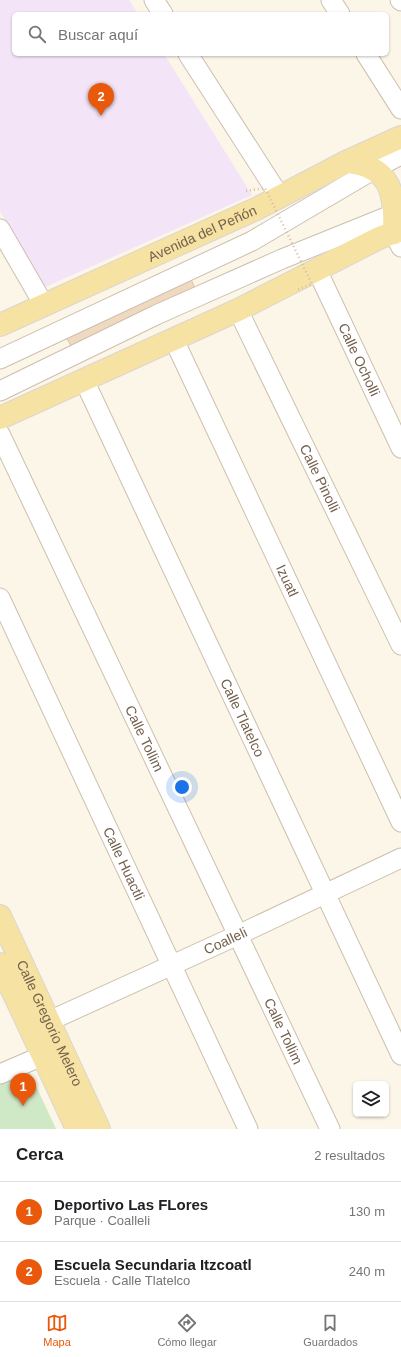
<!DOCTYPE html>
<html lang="es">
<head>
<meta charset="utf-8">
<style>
	:root { --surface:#fff; --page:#f6f6f6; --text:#202124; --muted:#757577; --line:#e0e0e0; --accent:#ea580c }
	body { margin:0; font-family:Helvetica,sans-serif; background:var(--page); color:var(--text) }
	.controls { position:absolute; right:12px; bottom:12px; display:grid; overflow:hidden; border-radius:6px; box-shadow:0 1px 3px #0004 }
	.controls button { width:36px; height:36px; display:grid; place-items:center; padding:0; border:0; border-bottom:1px solid var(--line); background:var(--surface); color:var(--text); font:20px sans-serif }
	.you { position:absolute; left:182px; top:787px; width:14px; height:14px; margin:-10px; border:3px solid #fff; border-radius:50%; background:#1a73e8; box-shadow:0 0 0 6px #1a73e833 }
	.badge { display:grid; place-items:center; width:26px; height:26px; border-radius:50%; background:var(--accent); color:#fff; font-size:13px; font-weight:700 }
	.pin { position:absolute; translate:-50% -33px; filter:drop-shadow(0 1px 2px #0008) }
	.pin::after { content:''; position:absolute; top:21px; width:14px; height:12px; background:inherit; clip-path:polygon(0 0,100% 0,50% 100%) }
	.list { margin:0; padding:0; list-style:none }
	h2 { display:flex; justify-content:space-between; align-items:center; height:52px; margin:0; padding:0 16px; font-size:17px }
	h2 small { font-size:13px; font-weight:400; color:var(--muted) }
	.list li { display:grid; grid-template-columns:26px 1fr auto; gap:12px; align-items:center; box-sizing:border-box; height:60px; padding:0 16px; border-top:1px solid var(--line) }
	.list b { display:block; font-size:15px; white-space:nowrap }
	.list p { margin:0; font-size:13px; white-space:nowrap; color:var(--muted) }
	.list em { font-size:13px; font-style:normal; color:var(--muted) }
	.icon { flex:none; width:22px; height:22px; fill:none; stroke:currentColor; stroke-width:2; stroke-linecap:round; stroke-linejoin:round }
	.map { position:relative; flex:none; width:401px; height:1129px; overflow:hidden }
	.search { position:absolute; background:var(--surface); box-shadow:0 1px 3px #0004; left:12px; right:12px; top:12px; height:44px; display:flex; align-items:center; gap:10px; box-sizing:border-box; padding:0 14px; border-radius:6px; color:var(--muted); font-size:15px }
	.sheet { height:172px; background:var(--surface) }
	nav { display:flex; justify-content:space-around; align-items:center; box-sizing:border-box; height:56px; border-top:1px solid var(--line); background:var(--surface); font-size:11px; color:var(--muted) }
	nav a { display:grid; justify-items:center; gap:2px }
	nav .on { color:var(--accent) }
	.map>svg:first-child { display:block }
	.education { fill:#f3e4f8 }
	.green { fill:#cfe8c6 }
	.building { fill:#efdac0; stroke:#e1c3a1 }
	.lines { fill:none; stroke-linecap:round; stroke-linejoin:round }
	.minor-casing { stroke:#cdbfae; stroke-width:21 }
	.major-casing { stroke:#dbd6d1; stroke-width:24 }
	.minor { stroke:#fff; stroke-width:19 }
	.major { stroke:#f6e3a3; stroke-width:22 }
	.path-bridge { stroke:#d4bda3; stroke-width:2.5; stroke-dasharray:1 3; stroke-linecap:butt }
	.labels { text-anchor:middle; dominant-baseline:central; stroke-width:3; stroke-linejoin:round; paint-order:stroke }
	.street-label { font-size:14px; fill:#74604d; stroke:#fefaed }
</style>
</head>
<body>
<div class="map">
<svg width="401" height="1129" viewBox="0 0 401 1129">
	<rect width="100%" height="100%" fill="#fbf6e7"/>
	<polygon class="education" points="0,0 129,0 138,14 14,14 14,54 164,54 252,195 43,288 0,211"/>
	<polygon class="green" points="29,1071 56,1129 0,1129 0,1083"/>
	<polygon class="building" points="189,275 196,290 73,350 65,335"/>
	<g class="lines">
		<defs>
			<g id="minor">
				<polyline points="154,0 163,14"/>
				<polyline points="331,0 340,14"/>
				<polyline points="400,0 401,1"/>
				<polyline points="188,54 280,197"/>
				<polyline points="366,54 401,109"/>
				<polyline points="0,229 44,305"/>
				<polyline points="394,233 401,247"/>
				<path id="s1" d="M317,270L401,448"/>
				<path id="s2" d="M238,310L401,645"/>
				<path id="s3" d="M174,340L401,822"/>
				<polyline points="0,359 252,241 383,164 401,155"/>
				<path id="s4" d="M84,380L401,1055"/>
				<polyline points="0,391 156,315 282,259 401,211"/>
				<path id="s5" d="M0,434L330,1129"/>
				<path id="s6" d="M0,598L248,1129"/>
				<path id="s7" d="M36,1027L238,935L401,858"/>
				<polyline points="0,1074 56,1050"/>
			</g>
			<g id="major">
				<path d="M346,162C391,165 396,194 394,233"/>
				<path id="s8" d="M0,325L256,209L346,162L401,137"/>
				<polyline points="0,418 238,310 379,238 401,230"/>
				<path id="s9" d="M0,916L99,1129"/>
				<polyline points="0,964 77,1129"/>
			</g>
		</defs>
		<use href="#minor" class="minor-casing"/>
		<use href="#major" class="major-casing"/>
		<use href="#minor" class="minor"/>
		<use href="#major" class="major"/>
		<polyline class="path-bridge" points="246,191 265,188 312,284 297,290"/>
	</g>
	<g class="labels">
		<g class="street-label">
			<text stroke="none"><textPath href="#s8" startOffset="222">Avenida del Peñón</textPath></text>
			<text stroke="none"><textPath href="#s1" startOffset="99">Calle Ocholli</textPath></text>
			<text stroke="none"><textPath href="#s2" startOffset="187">Calle Pinolli</textPath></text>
			<text stroke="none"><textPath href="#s3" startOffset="266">Izuatl</textPath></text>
			<text stroke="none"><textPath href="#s4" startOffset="373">Calle Tlatelco</textPath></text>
			<text stroke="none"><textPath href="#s5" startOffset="337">Calle Tollim</textPath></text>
			<text stroke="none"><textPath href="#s6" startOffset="293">Calle Huactli</textPath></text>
			<text stroke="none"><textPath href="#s7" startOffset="208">Coalleli</textPath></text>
			<text stroke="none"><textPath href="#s9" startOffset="118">Calle Gregorio Melero</textPath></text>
			<text stroke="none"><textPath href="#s5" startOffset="661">Calle Tollim</textPath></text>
		</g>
	</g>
</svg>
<div class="controls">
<button><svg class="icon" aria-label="layers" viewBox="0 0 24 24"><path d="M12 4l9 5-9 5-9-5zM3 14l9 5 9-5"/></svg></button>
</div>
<div class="you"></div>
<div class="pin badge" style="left:23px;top:1106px">1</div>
<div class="pin badge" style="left:101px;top:116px">2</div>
<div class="search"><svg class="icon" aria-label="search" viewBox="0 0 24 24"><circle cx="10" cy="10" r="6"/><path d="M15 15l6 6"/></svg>Buscar aquí</div>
</div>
<section class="sheet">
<h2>Cerca<small>2 resultados</small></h2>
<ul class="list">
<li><span class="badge">1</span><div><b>Deportivo Las FLores</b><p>Parque · Coalleli</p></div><em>130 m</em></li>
<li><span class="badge">2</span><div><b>Escuela Secundaria Itzcoatl</b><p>Escuela · Calle Tlatelco</p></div><em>240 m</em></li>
</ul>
</section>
<nav>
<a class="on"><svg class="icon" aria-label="map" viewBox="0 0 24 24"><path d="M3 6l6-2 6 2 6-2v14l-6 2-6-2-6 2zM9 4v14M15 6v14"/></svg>Mapa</a>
<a><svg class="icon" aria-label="directions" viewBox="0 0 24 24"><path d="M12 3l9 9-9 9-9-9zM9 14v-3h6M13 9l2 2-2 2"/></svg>Cómo llegar</a>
<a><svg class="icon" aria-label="saved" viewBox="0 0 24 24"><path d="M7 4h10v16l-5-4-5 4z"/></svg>Guardados</a>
</nav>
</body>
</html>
